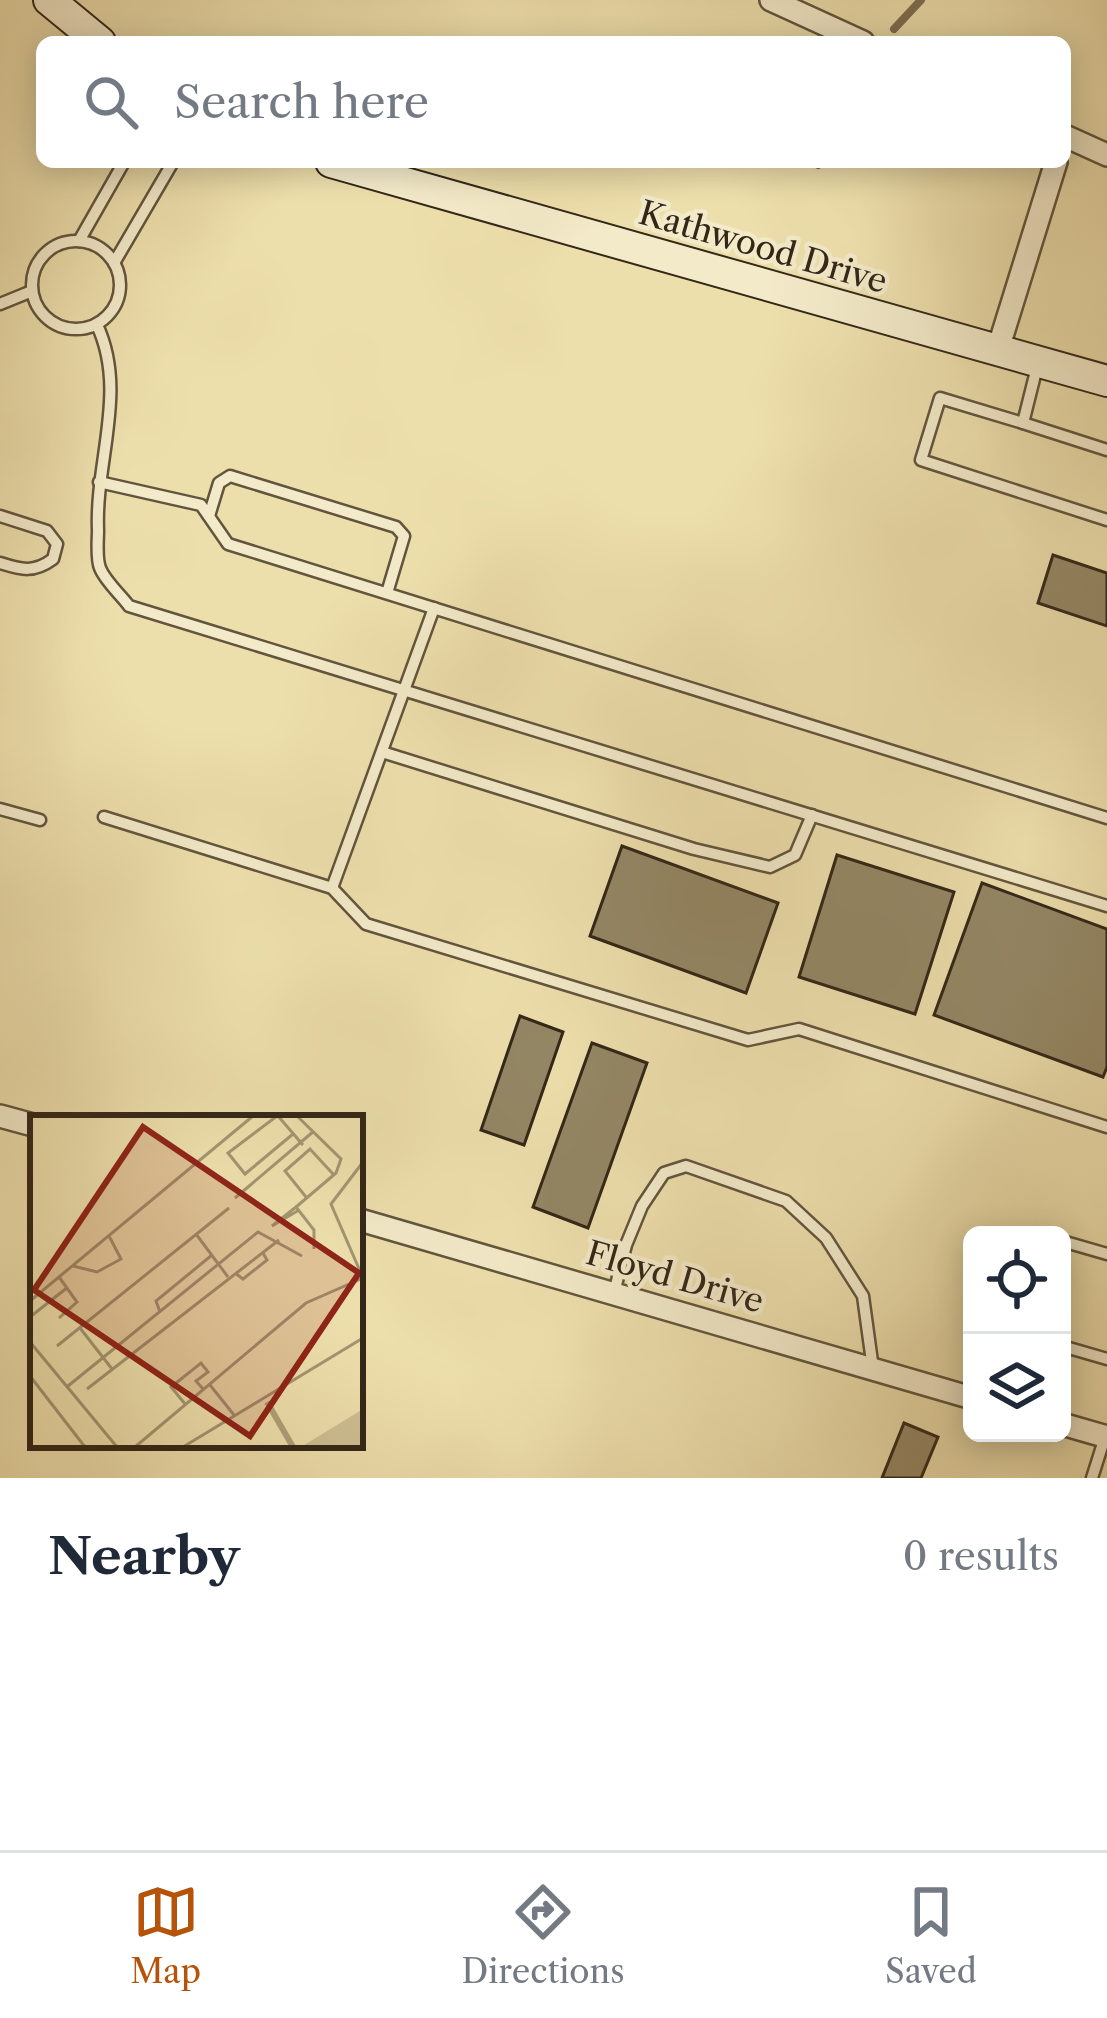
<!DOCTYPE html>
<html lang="en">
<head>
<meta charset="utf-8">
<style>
	:root { --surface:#fff; --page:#f6f6f7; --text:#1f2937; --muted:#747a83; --line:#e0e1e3; --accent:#b45309 }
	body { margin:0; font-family:"Libre Caslon Text",serif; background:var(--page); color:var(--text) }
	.controls { position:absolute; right:36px; bottom:36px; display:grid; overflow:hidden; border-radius:18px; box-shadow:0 6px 30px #0003 }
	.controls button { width:108px; height:108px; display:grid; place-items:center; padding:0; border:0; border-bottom:3px solid var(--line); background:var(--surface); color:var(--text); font:60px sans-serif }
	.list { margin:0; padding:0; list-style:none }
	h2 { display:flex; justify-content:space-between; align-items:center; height:156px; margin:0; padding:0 48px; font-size:51px }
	h2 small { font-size:39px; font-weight:400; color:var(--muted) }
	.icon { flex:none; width:66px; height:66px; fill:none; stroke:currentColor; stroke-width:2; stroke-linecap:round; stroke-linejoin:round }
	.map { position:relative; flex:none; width:1107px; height:1478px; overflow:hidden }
	.search { position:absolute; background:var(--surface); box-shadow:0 6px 30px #0003; left:36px; right:36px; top:36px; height:132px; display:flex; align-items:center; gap:30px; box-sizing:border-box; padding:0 42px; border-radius:18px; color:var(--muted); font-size:45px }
	.sheet { height:372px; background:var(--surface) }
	nav { display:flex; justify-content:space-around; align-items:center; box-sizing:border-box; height:168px; border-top:3px solid var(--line); background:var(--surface); font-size:33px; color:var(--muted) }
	nav a { display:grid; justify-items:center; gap:6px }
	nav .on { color:var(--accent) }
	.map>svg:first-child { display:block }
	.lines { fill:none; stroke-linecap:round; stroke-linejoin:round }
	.stream { stroke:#7d7053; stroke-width:8 }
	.building { fill:#948765; stroke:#332718; stroke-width:3 }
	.lane-casing { stroke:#62553d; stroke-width:15 }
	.street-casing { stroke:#62553d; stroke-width:26 }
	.secondary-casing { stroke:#332718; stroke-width:34 }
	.lane { stroke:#f3eac9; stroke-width:10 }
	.street { stroke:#f3eac9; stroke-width:21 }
	.secondary { stroke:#f3eac9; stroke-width:30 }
	.labels { text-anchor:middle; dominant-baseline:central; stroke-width:9; stroke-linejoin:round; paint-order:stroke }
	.street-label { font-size:33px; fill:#332718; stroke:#f3eac9 }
	.inset-river { fill:none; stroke:#aea07a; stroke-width:6 }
	.inset-road { fill:none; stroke:#a39571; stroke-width:3 }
	.view { fill:#8f2418; fill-opacity:0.15; stroke:#8f2418; stroke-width:6 }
	.inset-edge { fill:none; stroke:#332718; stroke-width:6 }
</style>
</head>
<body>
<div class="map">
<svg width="1107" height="1478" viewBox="0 0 1107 1478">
	<rect width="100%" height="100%" fill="#eddfac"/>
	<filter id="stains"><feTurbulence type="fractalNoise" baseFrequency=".00167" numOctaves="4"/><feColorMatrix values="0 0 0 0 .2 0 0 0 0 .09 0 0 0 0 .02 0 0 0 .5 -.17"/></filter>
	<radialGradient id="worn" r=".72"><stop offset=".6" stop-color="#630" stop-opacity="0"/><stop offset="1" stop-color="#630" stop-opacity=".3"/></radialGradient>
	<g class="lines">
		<g class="stream">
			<polyline points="894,29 921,0"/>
			<polyline points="818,165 820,162"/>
		</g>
	</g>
	<g class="building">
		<polygon points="1053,555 1107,573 1107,626 1038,603"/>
		<polygon points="622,846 778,903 746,993 590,936"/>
		<polygon points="837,855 954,892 915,1014 799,977"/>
		<polygon points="982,883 1107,929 1107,1067 1103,1077 934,1015"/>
		<polygon points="520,1016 563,1032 524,1145 481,1130"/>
		<polygon points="592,1043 647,1063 588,1228 533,1207"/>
		<polygon points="904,1423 938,1437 921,1478 882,1478"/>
	</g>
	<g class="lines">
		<defs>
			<g id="lane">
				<circle cx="76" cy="285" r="44"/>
				<polyline points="79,241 124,162"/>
				<polyline points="114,263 173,162"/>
				<polyline points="0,304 32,291"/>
				<path d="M97,325C128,391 95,461 98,530C98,541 96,558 100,568C105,581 121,595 129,606L1107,906"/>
				<polyline points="1038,363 1023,423 940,398 921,460 1107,520"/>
				<polyline points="1023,423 1107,450"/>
				<polyline points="99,482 201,505 228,544 1107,818"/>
				<path d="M0,516L47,531L57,544L53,559C34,573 22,570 0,563"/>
				<polyline points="209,516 219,483 230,476 396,527 404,536 387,593"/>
				<polyline points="382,752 694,849 770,867 795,855 812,815"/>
				<polyline points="0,809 40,820"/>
				<polyline points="104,817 332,888 366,924 748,1040 799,1029 1107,1127"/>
				<polyline points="332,888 434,608"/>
				<polyline points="1026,1235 1042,1235"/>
				<polyline points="1062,1241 1107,1254"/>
				<polyline points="614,1293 626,1245 642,1206 664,1173 686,1166 786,1201 826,1238 863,1296 873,1369"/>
				<polyline points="1062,1346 1107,1359"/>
				<polyline points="1092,1478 1105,1437"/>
			</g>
			<g id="street">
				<polyline points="771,0 863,42"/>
				<polyline points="1065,136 1107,155"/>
				<polyline points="998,349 1056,162"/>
				<polyline points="0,1116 33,1125"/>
				<polyline points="360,1220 972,1398"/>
				<polyline points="1062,1424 1107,1437"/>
			</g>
			<g id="secondary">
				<polyline points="49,0 100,42"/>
				<polyline points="331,162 1107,381"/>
			</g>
		</defs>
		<use href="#lane" class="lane-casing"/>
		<use href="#street" class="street-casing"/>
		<use href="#secondary" class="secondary-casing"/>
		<use href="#lane" class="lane"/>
		<use href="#street" class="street"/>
		<use href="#secondary" class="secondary"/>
	</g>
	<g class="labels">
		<g class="street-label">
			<text transform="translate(763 247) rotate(16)">Kathwood Drive</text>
			<text transform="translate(675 1277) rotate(16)">Floyd Drive</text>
		</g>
	</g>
	<g transform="translate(30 1115)">
		<rect width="333" height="333" fill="#eddfac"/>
		<path d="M333,294V332H271Z" fill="#cdc093"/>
		<path class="inset-river" d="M237,287L263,332"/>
		<path class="inset-road" d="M247,1L198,38L215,59L263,19M248,1L273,30M267,1L311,44L306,58L266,92L284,115V134M276,82L255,56L280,34L304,60M205,83L284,16M266,92L242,111L269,95M166,119L198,162M43,151L67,157L91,144L79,121M205,158L213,164L237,145L233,138M29,162L47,187L29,203M333,163L301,89L333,47M0,186L223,1M130,197L126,186L182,140M0,202L38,172M50,213L82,254M0,227L87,332M27,231L199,93M0,261L55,332M180,270L204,300M38,271L228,117L272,141M57,274L249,125M156,290L141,272L171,248L178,257L166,266L174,275M105,332L276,188L333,163M153,332L333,223"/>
		<path class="view" d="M113,12L329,158L220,321L4,175Z"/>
		<rect width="333" height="333" class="inset-edge"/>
	</g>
	<rect width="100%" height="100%" filter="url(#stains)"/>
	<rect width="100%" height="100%" fill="url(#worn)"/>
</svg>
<div class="controls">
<button><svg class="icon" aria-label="locate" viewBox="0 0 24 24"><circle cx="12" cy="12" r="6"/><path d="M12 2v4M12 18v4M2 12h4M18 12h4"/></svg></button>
<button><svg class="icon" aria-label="layers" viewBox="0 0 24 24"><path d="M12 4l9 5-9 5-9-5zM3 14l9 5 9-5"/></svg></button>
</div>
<div class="search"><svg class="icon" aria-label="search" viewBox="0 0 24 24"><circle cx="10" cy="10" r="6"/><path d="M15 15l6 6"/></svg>Search here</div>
</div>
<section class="sheet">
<h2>Nearby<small>0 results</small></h2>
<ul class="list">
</ul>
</section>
<nav>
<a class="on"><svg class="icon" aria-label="map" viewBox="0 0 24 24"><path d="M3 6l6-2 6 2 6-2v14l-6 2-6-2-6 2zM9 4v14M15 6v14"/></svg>Map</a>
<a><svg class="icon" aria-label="directions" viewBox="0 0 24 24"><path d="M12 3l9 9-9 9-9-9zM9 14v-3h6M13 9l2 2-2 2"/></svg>Directions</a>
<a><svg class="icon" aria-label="saved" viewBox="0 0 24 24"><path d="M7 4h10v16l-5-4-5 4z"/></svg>Saved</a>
</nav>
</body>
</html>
